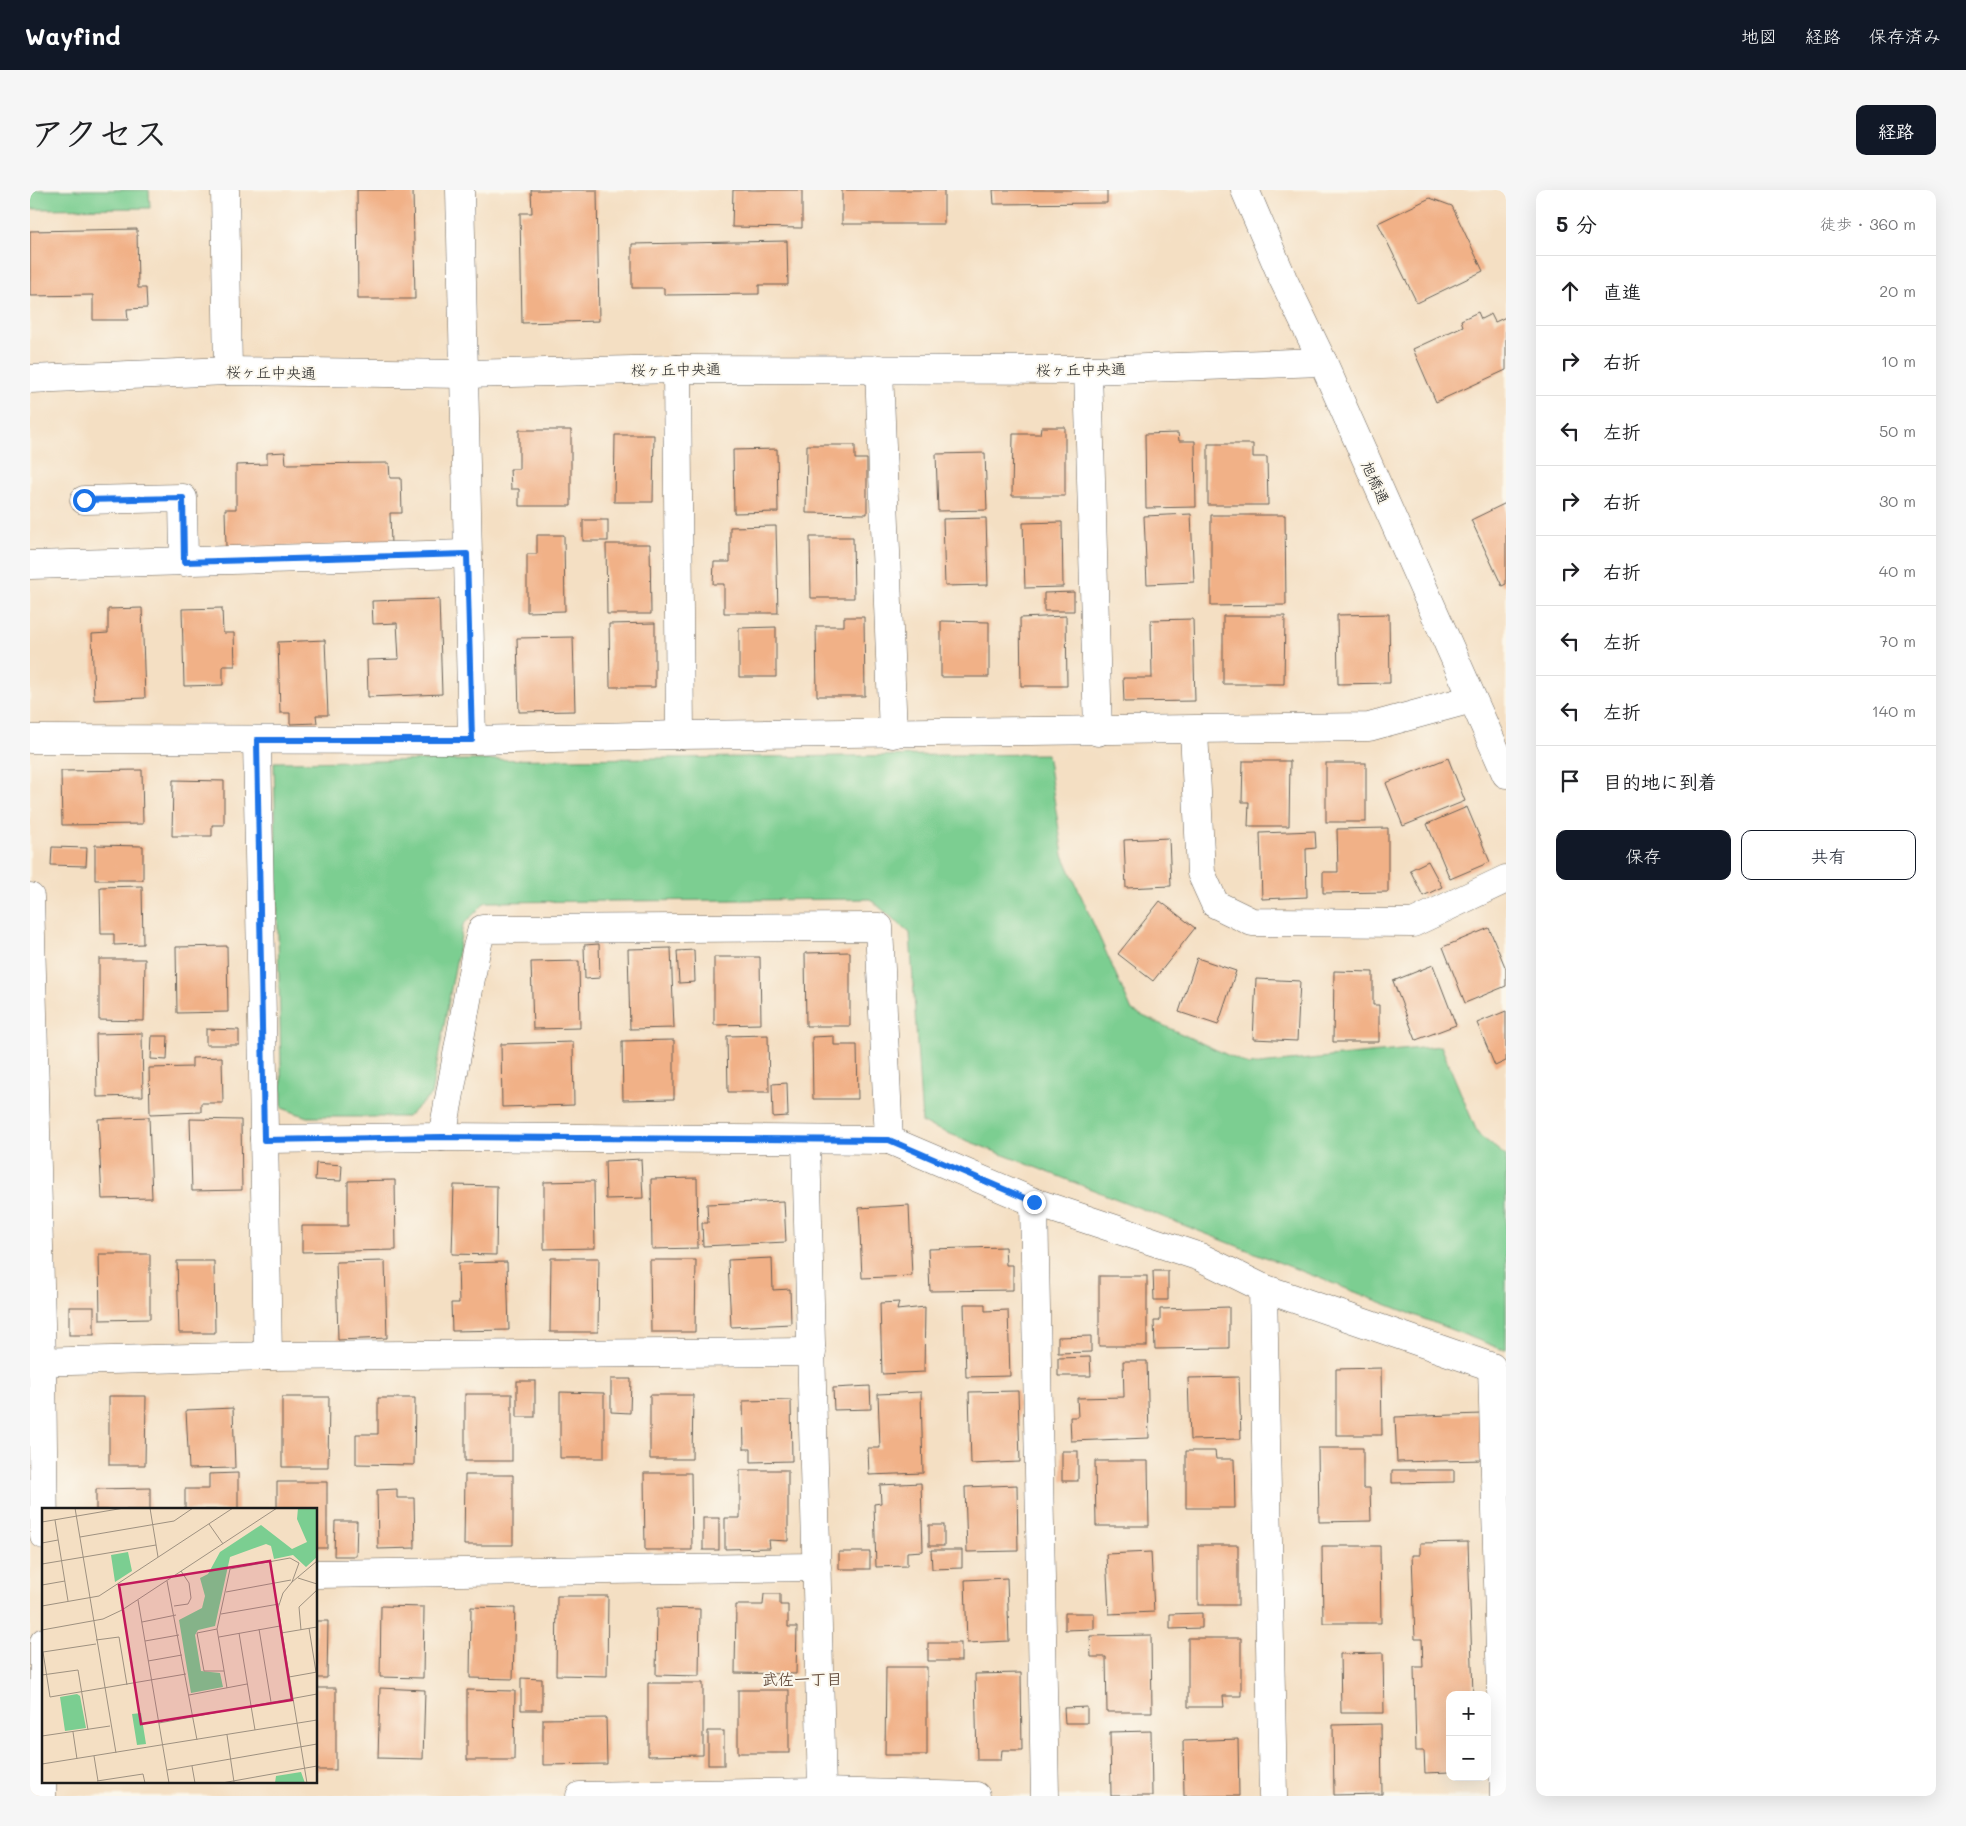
<!DOCTYPE html>
<html lang="ja">
<head>
<meta charset="utf-8">
<style>
	:root { --surface:#fff; --page:#f6f6f6; --text:#202124; --muted:#757577; --line:#e0e0e0; --accent:#111827 }
	body { margin:0; font-family:Mali,"Klee One",sans-serif; background:var(--page); color:var(--text) }
	.controls { position:absolute; right:15px; bottom:15px; display:grid; overflow:hidden; border-radius:10px; box-shadow:0 5px 20px #0002 }
	.controls button { width:45px; height:45px; display:grid; place-items:center; padding:0; border:0; border-bottom:1px solid var(--line); background:var(--surface); color:var(--text); font:25px sans-serif }
	.stop { position:absolute; width:15px; height:15px; margin:-11px; border:4px solid #1a73e8; border-radius:50%; background:#fff }
	.stop.end { background:#1a73e8; border-color:#fff; box-shadow:0 1px 5px #0008 }
	.list { margin:0; padding:0; list-style:none }
	h2 { display:flex; justify-content:space-between; align-items:center; height:65px; margin:0; padding:0 20px; font-size:21px }
	h2 small { font-size:16px; font-weight:400; color:var(--muted) }
	.list li { display:grid; grid-template-columns:32px 1fr auto; gap:15px; align-items:center; box-sizing:border-box; height:70px; padding:0 20px; border-top:1px solid var(--line) }
	.list b { display:block; font-size:19px; white-space:nowrap }
	.list em { font-size:16px; font-style:normal; color:var(--muted) }
	.actions { display:flex; gap:10px; padding:15px 20px }
	.actions a { flex:1; padding:11px 0; border:1px solid var(--accent); border-radius:10px; text-align:center; font-size:18px; color:var(--accent) }
	.actions .main { background:var(--accent); color:#fff }
	.icon { flex:none; width:28px; height:28px; fill:none; stroke:currentColor; stroke-width:2; stroke-linecap:round; stroke-linejoin:round }
	.map { position:relative; flex:none; width:1476px; height:1606px; overflow:hidden; border-radius:10px }
	header { display:flex; align-items:center; gap:30px; box-sizing:border-box; height:70px; padding:0 25px; background:var(--accent); color:#fff }
	header strong { font-size:24px }
	nav { display:flex; gap:28px; margin-inline-start:auto; font-size:18px }
	.intro { display:flex; align-items:center; justify-content:space-between; box-sizing:border-box; height:120px; padding:0 30px }
	h1 { margin:0; font-size:35px }
	.button { padding:12px 22px; border-radius:10px; background:var(--accent); color:#fff; font-size:18px; font-weight:700 }
	main { display:flex; gap:30px; padding:0 30px }
	aside { flex:1; background:var(--surface); border-radius:10px; box-shadow:0 5px 20px #0002 }
	.map>svg:first-child { display:block }
	.green { fill:#7bce91; stroke:#4c7556 }
	.building { fill:#f1b187 }
	.lines { fill:none; stroke-linecap:round; stroke-linejoin:round }
	.minor-casing { stroke:#686056; stroke-width:29 }
	.minor { stroke:#fff; stroke-width:28 }
	.route { stroke:#1a73e8; stroke-width:6 }
	.labels { text-anchor:middle; dominant-baseline:central; stroke-width:4; stroke-linejoin:round; paint-order:stroke }
	.street-label { font-size:15px; fill:#1c1c1c; stroke:#fbf7ec }
	.neighbourhood-label { font-size:16px; font-weight:bold; fill:#675041; stroke:#fbf7ec }
	.inset-road { fill:none; stroke:#9e9180; stroke-width:1 }
	.view { fill:#c2185b; fill-opacity:0.15; stroke:#c2185b; stroke-width:2.5 }
	.inset-edge { fill:none; stroke:#1c1c1c; stroke-width:2.5 }
</style>
</head>
<body>
<header>
<strong>Wayfind</strong>
<nav><a>地図</a><a>経路</a><a>保存済み</a></nav>
</header>
<div class="intro"><h1>アクセス</h1><a class="button">経路</a></div>
<main>
<div class="map">
<svg width="1476" height="1606" viewBox="0 0 1476 1606">
	<rect width="100%" height="100%" fill="#fbf7ec"/>
	<filter id="ink" filterUnits="userSpaceOnUse"><feTurbulence type="fractalNoise" baseFrequency=".02" numOctaves="2"/><feDisplacementMap in="SourceGraphic" scale="10" xChannelSelector="R" yChannelSelector="G"/><feConvolveMatrix kernelMatrix="1 2 1 2 8 2 1 2 1" color-interpolation-filters="sRGB"/></filter>
	<filter id="wash" filterUnits="userSpaceOnUse"><feTurbulence type="fractalNoise" baseFrequency=".0096" numOctaves="4" result="noise"/><feDisplacementMap in="SourceGraphic" scale="20" xChannelSelector="R" yChannelSelector="G"/><feGaussianBlur stdDeviation="1.12" result="paint"/><feColorMatrix in="noise" values="0 0 0 0 0 0 0 0 0 0 0 0 0 0 0 0 0 1.4 0 .05"/><feComposite in="paint" operator="in"/></filter>
	<g filter="url(#wash)">
		<rect width="100%" height="100%" fill="#f4dfc3"/>
		<g class="green">
			<polygon points="0,0 119,0 120,18 0,19"/>
			<polygon points="1017,564 1033,665 1102,821 1219,875 1411,856 1448,944 1476,966 1476,1159 1471,1159 892,933 880,743 840,709 456,712 433,735 401,905 377,927 277,927 252,918 244,572"/>
		</g>
		<g id="blocks">
			<g class="building">
				<polygon points="327,0 383,0 385,109 328,109"/>
				<polygon points="501,0 567,0 569,131 492,133 490,23 502,23"/>
				<polygon points="703,0 772,0 772,38 702,37"/>
				<rect x="812" y="0" width="102" height="34"/>
				<polygon points="963,0 1077,0 1077,13 964,14"/>
				<polygon points="1400,8 1422,16 1453,81 1387,113 1348,33"/>
				<polygon points="107,39 108,98 116,98 117,118 97,119 98,130 63,130 63,105 0,106 0,41"/>
				<polygon points="757,51 758,95 729,95 729,104 634,105 634,98 602,98 602,54"/>
				<polygon points="1448,122 1451,129 1461,124 1465,132 1476,127 1476,180 1406,212 1383,159 1433,136 1431,130"/>
				<polygon points="1011,237 1035,237 1035,306 982,306 983,244 1010,244"/>
				<polygon points="489,240 541,240 541,316 489,316 489,299 481,299 480,279 489,279"/>
				<polygon points="1148,243 1149,251 1165,251 1166,317 1116,318 1115,244"/>
				<polygon points="585,245 624,245 623,312 584,312"/>
				<polygon points="1178,254 1223,254 1223,267 1237,267 1238,315 1178,315"/>
				<polygon points="777,255 825,255 825,269 837,269 837,324 776,323"/>
				<polygon points="747,259 748,322 704,323 703,260"/>
				<polygon points="255,262 256,274 359,273 360,288 371,288 372,323 360,323 361,355 196,357 195,319 206,319 206,275 237,274 237,263"/>
				<polygon points="955,263 957,320 908,321 906,264"/>
				<polygon points="1476,313 1476,394 1472,396 1441,330"/>
				<polygon points="1161,324 1164,392 1117,394 1114,326"/>
				<polygon points="1181,325 1255,325 1256,415 1181,416"/>
				<polygon points="956,328 958,395 915,396 913,329"/>
				<rect x="553" y="330" width="25" height="21"/>
				<polygon points="1032,332 1033,397 995,398 993,333"/>
				<polygon points="746,336 748,423 694,423 694,394 683,394 684,372 700,372 700,337"/>
				<polygon points="507,345 534,345 535,421 497,422 497,364 507,364"/>
				<polygon points="780,347 823,347 824,408 781,408"/>
				<polygon points="576,354 620,354 621,424 577,424"/>
				<polygon points="1044,402 1044,421 1014,421 1014,403"/>
				<polygon points="409,409 412,504 338,507 337,470 369,469 367,433 343,434 342,411"/>
				<polygon points="112,418 115,508 64,510 62,444 78,443 78,419"/>
				<polygon points="192,418 193,443 204,443 205,476 193,476 193,495 154,496 152,419"/>
				<polygon points="1359,424 1360,493 1308,494 1307,425"/>
				<polygon points="1036,426 1037,496 991,496 990,428"/>
				<polygon points="1193,426 1255,426 1254,494 1193,494"/>
				<polygon points="814,427 834,427 835,506 787,506 786,436 814,436"/>
				<polygon points="1163,429 1165,511 1094,512 1093,488 1122,488 1121,430"/>
				<polygon points="911,431 959,432 959,487 911,487"/>
				<polygon points="625,433 625,497 580,497 579,434"/>
				<polygon points="746,437 746,487 709,487 709,438"/>
				<polygon points="543,447 545,521 489,522 487,448"/>
				<polygon points="295,450 298,525 286,525 287,533 260,534 260,523 250,523 248,452"/>
				<polygon points="1418,568 1435,611 1373,636 1356,593"/>
				<polygon points="1213,571 1260,571 1259,636 1218,636 1219,612 1212,612"/>
				<rect x="1296" y="573" width="40" height="59"/>
				<polygon points="112,580 113,634 32,635 31,581"/>
				<polygon points="143,590 194,591 194,635 182,635 182,646 142,646"/>
				<polygon points="1437,617 1460,672 1420,689 1397,634"/>
				<polygon points="1358,638 1358,702 1293,703 1293,682 1308,682 1307,639"/>
				<polygon points="1285,641 1286,658 1276,659 1277,707 1232,709 1230,643"/>
				<polygon points="1139,648 1141,696 1096,698 1094,650"/>
				<polygon points="65,655 113,656 113,690 65,690"/>
				<polygon points="22,657 57,658 56,676 21,675"/>
				<polygon points="1398,671 1412,697 1393,706 1380,680"/>
				<polygon points="112,696 113,754 84,755 84,744 71,744 70,697"/>
				<polygon points="1130,711 1165,738 1123,791 1088,764"/>
				<polygon points="1459,738 1476,779 1476,796 1435,813 1413,757"/>
				<polygon points="569,754 570,788 555,789 554,755"/>
				<polygon points="197,756 198,822 147,823 146,757"/>
				<polygon points="641,758 644,838 600,839 598,759"/>
				<polygon points="664,760 665,792 649,793 647,761"/>
				<polygon points="820,762 820,836 776,836 775,763"/>
				<polygon points="684,767 730,767 731,834 684,835"/>
				<polygon points="1167,768 1206,781 1188,835 1149,822"/>
				<polygon points="69,769 115,769 114,831 69,830"/>
				<polygon points="549,771 550,838 503,839 501,772"/>
				<polygon points="1403,775 1426,835 1386,850 1363,791"/>
				<polygon points="1304,781 1343,782 1343,815 1349,815 1349,852 1303,852"/>
				<polygon points="1226,789 1270,791 1267,851 1223,849"/>
				<polygon points="1476,821 1476,871 1465,876 1447,833"/>
				<polygon points="176,839 209,840 209,855 176,855"/>
				<polygon points="112,843 113,906 67,907 66,844"/>
				<polygon points="738,845 739,902 698,902 697,846"/>
				<polygon points="122,846 138,846 137,870 121,869"/>
				<polygon points="804,846 804,855 827,855 828,909 783,909 782,847"/>
				<polygon points="644,850 644,909 593,910 592,851"/>
				<polygon points="543,852 544,915 472,917 471,854"/>
				<polygon points="192,867 193,913 171,913 171,922 120,924 119,878 162,877 162,868"/>
				<polygon points="757,893 758,926 743,927 742,894"/>
				<polygon points="119,927 122,1008 72,1009 68,929"/>
				<polygon points="160,929 211,930 212,1000 162,1001"/>
				<polygon points="611,969 613,1008 576,1009 575,971"/>
				<polygon points="286,973 312,975 311,991 285,990"/>
				<polygon points="667,988 668,1058 622,1059 621,989"/>
				<polygon points="365,990 366,1060 272,1062 272,1036 318,1036 318,991"/>
				<polygon points="564,991 565,1058 514,1059 514,992"/>
				<polygon points="424,995 467,996 466,1065 422,1064"/>
				<polygon points="754,1011 756,1052 673,1056 672,1033 678,1033 677,1014"/>
				<polygon points="879,1015 882,1086 832,1088 829,1018"/>
				<polygon points="975,1057 976,1075 983,1075 983,1100 900,1101 898,1059"/>
				<polygon points="69,1064 120,1064 120,1129 70,1130"/>
				<polygon points="521,1068 569,1068 568,1142 520,1142"/>
				<polygon points="742,1068 743,1100 760,1099 761,1134 701,1137 698,1070"/>
				<polygon points="620,1070 666,1070 665,1142 621,1142"/>
				<polygon points="147,1071 184,1071 185,1143 149,1143"/>
				<polygon points="355,1071 357,1148 308,1150 306,1072"/>
				<polygon points="477,1072 479,1140 422,1141 421,1113 429,1113 428,1073"/>
				<polygon points="1123,1081 1138,1081 1138,1110 1124,1110"/>
				<rect x="1069" y="1086" width="48" height="70"/>
				<polygon points="869,1112 867,1120 895,1117 894,1182 852,1184 850,1113"/>
				<polygon points="934,1114 955,1114 955,1121 978,1120 980,1186 936,1187"/>
				<rect x="39" y="1117" width="25" height="28"/>
				<polygon points="1199,1117 1199,1158 1125,1159 1124,1131 1130,1131 1130,1119"/>
				<polygon points="1061,1146 1061,1162 1028,1163 1028,1147"/>
				<polygon points="1060,1167 1061,1186 1028,1186 1028,1168"/>
				<polygon points="1093,1171 1117,1171 1119,1248 1041,1251 1040,1227 1048,1227 1047,1208 1094,1207"/>
				<polygon points="1351,1178 1352,1245 1306,1245 1306,1179"/>
				<polygon points="1209,1187 1211,1249 1160,1250 1158,1188"/>
				<polygon points="581,1189 601,1189 600,1223 581,1222"/>
				<rect x="487" y="1191" width="18" height="36"/>
				<polygon points="840,1196 841,1219 804,1220 803,1198"/>
				<polygon points="988,1201 990,1272 941,1274 939,1202"/>
				<polygon points="530,1202 574,1203 574,1268 530,1268"/>
				<polygon points="891,1202 893,1283 839,1285 838,1258 850,1258 848,1204"/>
				<rect x="435" y="1204" width="47" height="67"/>
				<polygon points="620,1205 663,1205 662,1269 620,1269"/>
				<polygon points="79,1206 116,1206 115,1275 79,1275"/>
				<polygon points="252,1207 299,1207 298,1277 252,1277"/>
				<polygon points="348,1208 385,1208 384,1275 326,1274 326,1244 348,1244"/>
				<polygon points="761,1210 762,1271 721,1272 721,1259 714,1259 713,1211"/>
				<polygon points="203,1218 205,1278 159,1279 156,1220"/>
				<polygon points="1451,1224 1453,1270 1367,1272 1365,1227"/>
				<polygon points="1288,1258 1333,1258 1333,1298 1340,1298 1341,1331 1289,1332"/>
				<rect x="1032" y="1261" width="16" height="30"/>
				<polygon points="1156,1261 1185,1261 1186,1269 1204,1269 1205,1318 1156,1318"/>
				<polygon points="1065,1271 1118,1271 1119,1336 1066,1336"/>
				<polygon points="710,1280 758,1280 758,1351 739,1350 740,1358 695,1359 695,1328 710,1328"/>
				<polygon points="1362,1280 1424,1280 1424,1292 1362,1293"/>
				<polygon points="208,1283 208,1320 155,1320 155,1299 179,1299 179,1284"/>
				<polygon points="614,1283 661,1283 662,1360 615,1360"/>
				<polygon points="435,1285 483,1285 483,1355 434,1355"/>
				<polygon points="247,1292 297,1292 297,1358 286,1358 286,1320 247,1320"/>
				<polygon points="891,1293 893,1361 877,1362 877,1376 846,1377 844,1314 851,1313 850,1295"/>
				<polygon points="987,1295 988,1361 937,1362 935,1297"/>
				<polygon points="120,1298 120,1320 66,1320 66,1299"/>
				<polygon points="367,1299 367,1308 384,1308 385,1358 348,1359 347,1300"/>
				<rect x="673" y="1328" width="16" height="32"/>
				<polygon points="305,1331 327,1331 326,1366 304,1366"/>
				<rect x="899" y="1335" width="15" height="21"/>
				<polygon points="1438,1352 1443,1505 1420,1505 1420,1582 1395,1583 1394,1561 1386,1561 1384,1477 1393,1477 1392,1449 1385,1449 1382,1365 1390,1365 1390,1353"/>
				<rect x="1168" y="1355" width="40" height="60"/>
				<polygon points="1292,1356 1350,1356 1351,1433 1293,1433"/>
				<polygon points="901,1360 932,1360 932,1378 902,1379"/>
				<rect x="809" y="1362" width="31" height="17"/>
				<polygon points="1121,1362 1124,1422 1079,1424 1076,1364"/>
				<polygon points="977,1388 979,1451 937,1453 935,1390"/>
				<polygon points="734,1404 750,1404 750,1415 758,1415 758,1437 767,1437 766,1484 705,1483 706,1415 733,1415"/>
				<polygon points="527,1406 578,1406 577,1486 526,1485"/>
				<polygon points="351,1416 394,1417 393,1488 350,1487"/>
				<polygon points="441,1417 485,1418 483,1489 440,1488"/>
				<polygon points="627,1418 670,1419 669,1486 626,1485"/>
				<polygon points="1035,1423 1064,1423 1064,1439 1035,1440"/>
				<polygon points="1172,1423 1172,1438 1140,1439 1140,1424"/>
				<polygon points="286,1431 298,1431 297,1488 286,1488"/>
				<polygon points="1121,1445 1122,1522 1077,1522 1076,1467 1061,1467 1060,1446"/>
				<polygon points="1158,1448 1211,1448 1211,1506 1193,1506 1194,1517 1158,1517"/>
				<rect x="898" y="1453" width="33" height="18"/>
				<polygon points="1353,1463 1354,1523 1311,1523 1310,1464"/>
				<polygon points="856,1477 897,1477 897,1565 855,1565"/>
				<polygon points="991,1483 992,1560 972,1560 971,1570 947,1570 945,1484"/>
				<polygon points="491,1488 512,1489 512,1520 491,1520"/>
				<polygon points="618,1493 673,1493 673,1565 618,1566"/>
				<rect x="286" y="1498" width="20" height="82"/>
				<polygon points="350,1498 395,1500 393,1569 348,1568"/>
				<polygon points="437,1500 485,1501 484,1570 437,1570"/>
				<rect x="708" y="1500" width="51" height="63"/>
				<polygon points="1057,1517 1057,1533 1035,1533 1034,1518"/>
				<polygon points="576,1528 577,1574 513,1575 513,1529"/>
				<polygon points="1351,1534 1352,1604 1304,1605 1303,1535"/>
				<rect x="678" y="1541" width="16" height="34"/>
				<polygon points="1121,1541 1122,1606 1081,1606 1080,1542"/>
				<polygon points="1208,1549 1209,1606 1154,1606 1153,1551"/>
			</g>
		</g>
	</g>
	<g filter="url(#ink)">
		<use href="#blocks" fill-opacity="0" stroke="#686056" stroke-width="1"/>
		<g class="lines">
			<defs>
				<g id="minor">
					<polyline points="195,0 198,181"/>
					<polyline points="430,0 442,550"/>
					<polyline points="1215,0 1253,89 1293,172 1476,584"/>
					<polyline points="647,179 650,545"/>
					<polyline points="849,179 863,544"/>
					<polyline points="1058,180 1068,542"/>
					<polyline points="0,189 198,181 435,184 647,179 1058,180 1293,172"/>
					<polyline points="54,310 153,308 154,372"/>
					<polyline points="0,375 437,364"/>
					<polyline points="1164,541 1171,683 1185,714 1222,732 1383,733 1476,689"/>
					<polyline points="0,549 442,550 650,545 1339,537 1442,509"/>
					<polyline points="227,550 238,1166"/>
					<polyline points="0,707 12,1172 14,1345"/>
					<polyline points="412,947 446,761 452,739 849,737 859,950 1004,1012 1170,1067 1233,1098 1462,1177 1474,1606"/>
					<polyline points="234,949 412,947 859,950"/>
					<polyline points="776,950 792,1602"/>
					<polyline points="1004,1012 1015,1606"/>
					<polyline points="1233,1098 1243,1606"/>
					<polyline points="0,1172 238,1166 782,1162"/>
					<polyline points="286,1384 787,1377"/>
					<polyline points="12,1606 14,1452"/>
					<polyline points="550,1606 792,1602 946,1606"/>
				</g>
			</defs>
			<use href="#minor" class="minor-casing"/>
			<use href="#minor" class="minor"/>
		</g>
	</g>
	<g class="lines" filter="url(#ink)">
		<polyline class="route" points="54,310 153,308 154,372 437,364 442,550 227,550 234,950 412,947 859,950 1004,1012"/>
	</g>
	<g class="labels">
		<g class="street-label">
			<text transform="translate(646 179) rotate(-1)">桜ヶ丘中央通</text>
			<text transform="translate(1051 179) rotate(-1)">桜ヶ丘中央通</text>
			<text transform="translate(241 182) rotate(1)">桜ヶ丘中央通</text>
			<text transform="translate(1346 292) rotate(66)">旭橋通</text>
		</g>
		<g class="neighbourhood-label">
			<text x="772" y="1488">武佐一丁目</text>
		</g>
	</g>
	<g transform="translate(12 1318)">
		<rect width="275" height="275" fill="#f4dfc3"/>
		<path d="M256,0H275V49L264,59L251,47L232,51L229,38L224,36L188,49L173,118L156,122L153,127L159,163L178,165L181,179L149,185L137,112L160,100L163,88L158,70L166,66L178,44L219,17L250,41L265,34L255,11ZM86,44L90,63L73,74L69,47ZM35,186L38,188L44,220L23,223L18,189ZM99,205L104,236L95,237L90,206ZM259,264L263,275H233L234,268Z" fill="#7bce91"/>
		<path class="inset-road" d="M33,0L74,245M108,0L116,49M13,12L26,93M0,14L82,0M167,16L181,36M38,29L132,13L151,0M0,35L16,32M0,56L114,37M256,70L275,76M125,73L155,232M0,77L23,73M184,84L249,72M96,92L127,275M0,98L57,88L191,0M132,98L146,96L149,90L147,75L139,63M179,106L237,96M100,114L134,107M267,120L274,164M175,121L185,180M217,121L229,194M0,122L61,111L80,102L235,0M259,122L257,99L275,82M197,125L213,222M239,125L275,119M177,129L238,118M54,132L77,129L85,177M103,133L137,127M54,136L1,144L8,189L144,166M106,153L140,147M182,163H162L155,125L175,121L188,61L248,50L257,55L250,74M0,167L36,162L46,222M247,169L275,164M147,187L205,176M117,215L275,186M31,224L35,251M185,227L192,274M0,228L68,218M52,248L56,273M0,256L275,212M150,258L153,275M125,262L275,236M55,273L101,266L103,275M180,275L275,258M265,275L236,100L241,85L250,74L275,53"/>
		<path class="view" d="M228,53L250,192L99,216L77,77Z"/>
		<rect width="275" height="275" class="inset-edge"/>
	</g>
</svg>
<div class="controls">
<button>+</button>
<button>−</button>
</div>
<div class="stop" style="left:54px;top:310px"></div>
<div class="stop end" style="left:1004px;top:1012px"></div>
</div>
<aside>
<h2>5 分<small>徒歩 · 360 m</small></h2>
<ul class="list">
<li><svg class="icon" aria-label="ahead" viewBox="0 0 24 24"><path d="M12 20V5M6 11l6-6 6 6"/></svg><div><b>直進</b></div><em>20 m</em></li>
<li><svg class="icon" aria-label="right" viewBox="0 0 24 24"><path d="M7 20v-9h11M14 6l5 5-5 5"/></svg><div><b>右折</b></div><em>10 m</em></li>
<li><svg class="icon" aria-label="left" viewBox="0 0 24 24"><path d="M17 20v-9H6M10 6l-5 5 5 5"/></svg><div><b>左折</b></div><em>50 m</em></li>
<li><svg class="icon" aria-label="right" viewBox="0 0 24 24"><path d="M7 20v-9h11M14 6l5 5-5 5"/></svg><div><b>右折</b></div><em>30 m</em></li>
<li><svg class="icon" aria-label="right" viewBox="0 0 24 24"><path d="M7 20v-9h11M14 6l5 5-5 5"/></svg><div><b>右折</b></div><em>40 m</em></li>
<li><svg class="icon" aria-label="left" viewBox="0 0 24 24"><path d="M17 20v-9H6M10 6l-5 5 5 5"/></svg><div><b>左折</b></div><em>70 m</em></li>
<li><svg class="icon" aria-label="left" viewBox="0 0 24 24"><path d="M17 20v-9H6M10 6l-5 5 5 5"/></svg><div><b>左折</b></div><em>140 m</em></li>
<li><svg class="icon" aria-label="arrive" viewBox="0 0 24 24"><path d="M6 21V4h12l-3 4 3 4H6"/></svg><div><b>目的地に到着</b></div></li>
</ul>
<div class="actions"><a class="main">保存</a><a>共有</a></div>
</aside>
</main>
</body>
</html>
